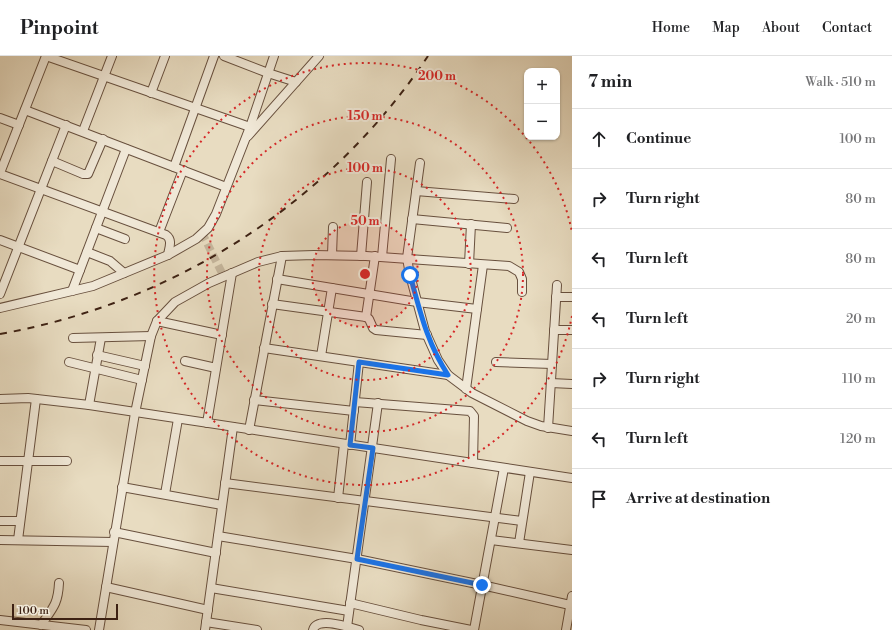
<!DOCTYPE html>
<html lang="en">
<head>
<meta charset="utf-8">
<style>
	:root { --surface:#fff; --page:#f2f2f2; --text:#202124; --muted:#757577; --line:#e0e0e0 }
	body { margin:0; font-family:"Libre Bodoni",serif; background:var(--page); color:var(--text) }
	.controls { position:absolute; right:12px; top:12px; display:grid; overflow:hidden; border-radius:8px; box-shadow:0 1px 3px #0004 }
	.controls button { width:36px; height:36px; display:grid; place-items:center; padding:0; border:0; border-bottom:1px solid var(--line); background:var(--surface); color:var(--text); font:20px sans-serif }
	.scale { position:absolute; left:12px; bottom:10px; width:106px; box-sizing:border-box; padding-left:4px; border:2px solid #3d2113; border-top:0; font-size:11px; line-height:14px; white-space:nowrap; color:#3d2113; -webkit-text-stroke:3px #f0e8d7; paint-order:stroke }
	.stop { position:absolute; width:12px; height:12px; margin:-9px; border:3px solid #1a73e8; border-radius:50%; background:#fff }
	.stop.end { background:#1a73e8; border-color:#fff; box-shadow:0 1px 4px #0008 }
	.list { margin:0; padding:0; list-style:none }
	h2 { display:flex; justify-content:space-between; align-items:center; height:52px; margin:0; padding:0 16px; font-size:17px }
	h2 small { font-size:13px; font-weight:400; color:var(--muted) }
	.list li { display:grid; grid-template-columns:26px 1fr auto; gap:12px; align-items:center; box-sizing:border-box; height:60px; padding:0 16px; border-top:1px solid var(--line) }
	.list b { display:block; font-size:15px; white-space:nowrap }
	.list em { font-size:13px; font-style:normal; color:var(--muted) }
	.icon { flex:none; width:22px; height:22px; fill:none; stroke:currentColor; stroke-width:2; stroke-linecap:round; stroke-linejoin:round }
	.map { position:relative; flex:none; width:572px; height:574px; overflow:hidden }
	header { display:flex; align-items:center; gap:24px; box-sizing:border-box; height:56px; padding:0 20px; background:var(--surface); border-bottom:1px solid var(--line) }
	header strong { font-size:19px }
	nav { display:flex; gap:22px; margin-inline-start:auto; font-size:14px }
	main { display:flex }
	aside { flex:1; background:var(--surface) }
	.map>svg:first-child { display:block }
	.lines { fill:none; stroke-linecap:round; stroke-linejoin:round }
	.minor-tunnel { stroke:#c6b79e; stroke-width:8; stroke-dasharray:8 4; stroke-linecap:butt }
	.minor-casing { stroke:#68503e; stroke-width:10 }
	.minor { stroke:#f0e8d7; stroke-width:8 }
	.rail { stroke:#3d2113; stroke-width:2; stroke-dasharray:7 7; stroke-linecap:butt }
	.route { stroke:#1a73e8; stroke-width:5 }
	.ring { fill:none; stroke:#d62828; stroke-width:2; stroke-dasharray:2 4 }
	.centre { fill:#d62828; stroke:#f0e8d7; stroke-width:2 }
	.ring-label { font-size:12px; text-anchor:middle; font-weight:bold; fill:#d62828; stroke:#f0e8d7; stroke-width:4; stroke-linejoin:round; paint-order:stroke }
</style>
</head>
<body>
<header>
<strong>Pinpoint</strong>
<nav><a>Home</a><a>Map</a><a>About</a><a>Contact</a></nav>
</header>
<main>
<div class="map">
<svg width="572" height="574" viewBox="0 0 572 574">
	<rect width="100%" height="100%" fill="#e8dcc1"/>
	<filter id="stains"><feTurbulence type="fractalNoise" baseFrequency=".005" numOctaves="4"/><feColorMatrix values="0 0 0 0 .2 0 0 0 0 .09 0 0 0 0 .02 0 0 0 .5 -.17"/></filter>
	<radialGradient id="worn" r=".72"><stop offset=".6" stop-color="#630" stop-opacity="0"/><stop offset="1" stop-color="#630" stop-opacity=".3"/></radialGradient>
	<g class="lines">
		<polyline class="minor-tunnel" points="202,177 224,221"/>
		<defs>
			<g id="minor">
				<polyline points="46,0 250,71"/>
				<polyline points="224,0 268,17 296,26"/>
				<polyline points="151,37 165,0"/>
				<polyline points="25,54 226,131"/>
				<polyline points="0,62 19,69"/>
				<polyline points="83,75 112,0"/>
				<polyline points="248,80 319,0"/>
				<polyline points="52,105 83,118 88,118 103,83"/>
				<polyline points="420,107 407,202 410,219 425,275 438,304 448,319 472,337 527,365 541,370 572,375"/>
				<polyline points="174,111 214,0"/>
				<polyline points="0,117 46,0"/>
				<path d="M0,118L166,179C173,184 169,192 168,199"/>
				<polyline points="416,135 514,143"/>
				<polyline points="412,163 507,172"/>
				<polyline points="96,172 125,183"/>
				<polyline points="159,176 183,114"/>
				<polyline points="0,184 80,214"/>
				<polyline points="87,196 110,205 124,217"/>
				<polyline points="332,199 333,171"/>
				<polyline points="361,200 367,126"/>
				<polyline points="382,201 391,103"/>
				<polyline points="469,208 471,168"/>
				<polyline points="277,223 417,246 477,253"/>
				<polyline points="72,235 126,93"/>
				<polyline points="0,238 66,69"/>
				<polyline points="556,241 572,241"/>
				<polyline points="272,248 366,261 369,263 373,272 376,274 427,279"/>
				<polyline points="0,252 93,230 168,199 196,183 208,172 216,158 250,71 274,0"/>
				<polyline points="366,261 375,200"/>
				<polyline points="157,265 222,279"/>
				<polyline points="554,274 572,274"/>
				<polyline points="73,282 151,280"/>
				<polyline points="264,292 448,319"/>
				<polyline points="97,299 145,310"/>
				<polyline points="321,300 332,232"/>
				<polyline points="185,305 216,312"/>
				<polyline points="69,306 142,324"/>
				<polyline points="496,306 552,308"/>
				<polyline points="551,327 572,328"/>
				<polyline points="466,333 483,209"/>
				<polyline points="0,343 28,342 89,349 572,422"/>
				<polyline points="254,344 354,355"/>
				<polyline points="355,346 470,355 474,360 473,407"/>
				<polyline points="89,349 101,282"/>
				<polyline points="207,367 232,217"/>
				<polyline points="548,372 557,229"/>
				<polyline points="249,374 282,200"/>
				<polyline points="350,389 359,306"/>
				<polyline points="0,405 67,405"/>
				<polyline points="225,427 522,465"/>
				<polyline points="122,431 222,449"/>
				<polyline points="165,438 178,363"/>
				<polyline points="338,442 344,388"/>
				<polyline points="0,465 20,465"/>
				<polyline points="114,476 216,497"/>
				<polyline points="218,480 357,503 482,529 570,549"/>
				<polyline points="0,484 113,486"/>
				<polyline points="18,484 36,343"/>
				<polyline points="491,484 572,494"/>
				<polyline points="519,487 530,416"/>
				<polyline points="106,531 208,554"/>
				<polyline points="211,532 349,555"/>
				<polyline points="350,547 421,564 471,574"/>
				<polyline points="0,564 86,574"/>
				<polyline points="206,566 257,574"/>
				<path d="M41,569C53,552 58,548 59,527"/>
				<polyline points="347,571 378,347"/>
				<polyline points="99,574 135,357 151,280 157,265 175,246 209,227 258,206 282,200 314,199 366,200 509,210 519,216 522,223 522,236"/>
				<polyline points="205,574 233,371"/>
				<path d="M313,574C317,560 348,571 359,574"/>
				<polyline points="474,574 504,412"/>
				<polyline points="566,574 572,540"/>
			</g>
		</defs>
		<use href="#minor" class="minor-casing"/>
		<use href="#minor" class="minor"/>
		<path class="rail" d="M0,278C174,247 330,147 428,0"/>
	</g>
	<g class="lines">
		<path class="route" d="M410,219C420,255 427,287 448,319L359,306L350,389L373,392L357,503L482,529"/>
	</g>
	<circle cx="365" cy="218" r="53" fill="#d62828" fill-opacity=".12"/>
	<g class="ring">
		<circle cx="365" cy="218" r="53"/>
		<circle cx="365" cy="218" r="106"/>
		<circle cx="365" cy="218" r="158"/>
		<path d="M572 260A211 211 0 1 1 572 176"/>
	</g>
	<circle cx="365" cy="218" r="6" class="centre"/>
	<g class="ring-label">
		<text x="437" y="24">200 m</text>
		<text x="365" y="64">150 m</text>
		<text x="365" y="116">100 m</text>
		<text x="365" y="169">50 m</text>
	</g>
	<rect width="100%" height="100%" filter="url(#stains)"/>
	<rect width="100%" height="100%" fill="url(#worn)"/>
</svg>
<div class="controls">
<button>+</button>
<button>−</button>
</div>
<div class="scale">100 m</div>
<div class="stop" style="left:410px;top:219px"></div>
<div class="stop end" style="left:482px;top:529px"></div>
</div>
<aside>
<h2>7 min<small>Walk · 510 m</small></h2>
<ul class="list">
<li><svg class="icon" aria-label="ahead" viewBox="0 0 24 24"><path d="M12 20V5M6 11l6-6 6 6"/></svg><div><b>Continue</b></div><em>100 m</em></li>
<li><svg class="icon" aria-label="right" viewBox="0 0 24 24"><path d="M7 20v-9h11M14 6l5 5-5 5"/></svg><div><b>Turn right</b></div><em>80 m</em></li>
<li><svg class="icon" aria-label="left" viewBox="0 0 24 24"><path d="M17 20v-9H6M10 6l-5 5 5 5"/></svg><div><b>Turn left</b></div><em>80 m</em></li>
<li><svg class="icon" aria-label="left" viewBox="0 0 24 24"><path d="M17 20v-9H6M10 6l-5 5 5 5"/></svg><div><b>Turn left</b></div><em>20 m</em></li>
<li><svg class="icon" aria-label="right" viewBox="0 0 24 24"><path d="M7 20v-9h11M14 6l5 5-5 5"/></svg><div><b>Turn right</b></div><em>110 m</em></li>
<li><svg class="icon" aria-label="left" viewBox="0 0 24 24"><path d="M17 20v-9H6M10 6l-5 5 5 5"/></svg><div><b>Turn left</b></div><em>120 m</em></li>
<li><svg class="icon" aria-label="arrive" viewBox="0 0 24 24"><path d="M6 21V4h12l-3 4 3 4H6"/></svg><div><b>Arrive at destination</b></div></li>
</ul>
</aside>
</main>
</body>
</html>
